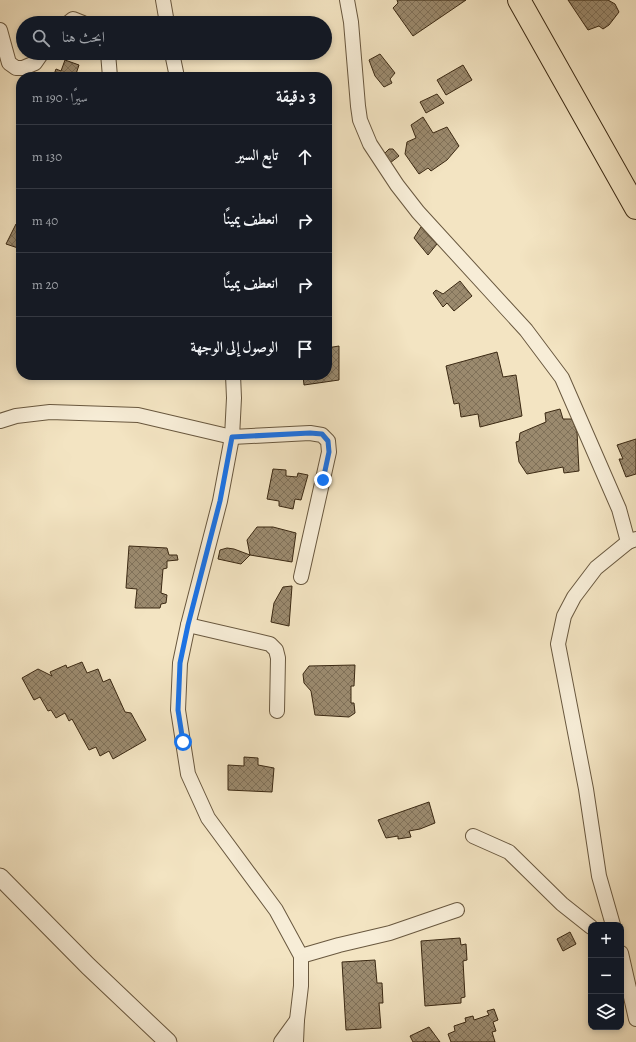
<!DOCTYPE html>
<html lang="ar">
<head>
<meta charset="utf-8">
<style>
	:root { --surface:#171b24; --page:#242831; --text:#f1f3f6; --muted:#9ea1a6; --line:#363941 }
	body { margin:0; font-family:Alegreya,Amiri,serif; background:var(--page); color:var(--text); direction:rtl }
	.controls { position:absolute; right:12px; bottom:12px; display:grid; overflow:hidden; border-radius:8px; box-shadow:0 2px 6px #0003 }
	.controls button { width:36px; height:36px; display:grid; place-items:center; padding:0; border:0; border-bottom:1px solid var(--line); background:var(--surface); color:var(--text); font:20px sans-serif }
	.stop { position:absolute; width:12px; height:12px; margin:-9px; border:3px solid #1a73e8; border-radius:50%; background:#fff }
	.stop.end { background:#1a73e8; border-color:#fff; box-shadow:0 1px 4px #0008 }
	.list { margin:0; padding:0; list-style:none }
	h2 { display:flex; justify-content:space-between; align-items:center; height:52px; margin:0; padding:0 16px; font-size:17px }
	h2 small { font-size:13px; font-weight:400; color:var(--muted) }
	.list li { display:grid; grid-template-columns:26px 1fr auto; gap:12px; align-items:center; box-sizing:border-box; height:64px; padding:0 16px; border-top:1px solid var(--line) }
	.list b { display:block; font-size:15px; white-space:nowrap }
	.list em { font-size:13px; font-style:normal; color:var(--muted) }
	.icon { flex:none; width:22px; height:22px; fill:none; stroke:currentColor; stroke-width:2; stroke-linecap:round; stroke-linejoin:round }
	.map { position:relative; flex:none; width:636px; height:1042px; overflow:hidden; direction:ltr }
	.search { position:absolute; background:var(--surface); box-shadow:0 2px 6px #0003; left:16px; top:16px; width:316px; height:44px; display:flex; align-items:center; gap:10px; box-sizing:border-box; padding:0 14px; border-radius:22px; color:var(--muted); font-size:15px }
	.panel { position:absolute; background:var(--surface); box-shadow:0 2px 6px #0003; left:16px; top:72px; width:316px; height:308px; border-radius:16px; direction:rtl }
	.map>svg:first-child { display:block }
	.building { fill:url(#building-cross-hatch); stroke:#3b2913 }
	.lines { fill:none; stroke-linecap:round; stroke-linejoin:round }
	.minor-casing { stroke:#69583f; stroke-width:16 }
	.tertiary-casing { stroke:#69583f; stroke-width:19 }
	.trunk-casing { stroke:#3b2913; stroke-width:24 }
	.minor { stroke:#f7edd7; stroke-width:14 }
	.tertiary { stroke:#f7edd7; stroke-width:17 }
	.trunk { stroke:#f3e4c2; stroke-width:22 }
	.route { stroke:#1a73e8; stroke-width:5 }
</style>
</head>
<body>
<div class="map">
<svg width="636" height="1042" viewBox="0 0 636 1042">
	<defs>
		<pattern id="building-cross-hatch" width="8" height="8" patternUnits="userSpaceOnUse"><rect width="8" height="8" fill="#9b8a6e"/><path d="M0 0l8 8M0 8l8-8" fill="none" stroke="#807159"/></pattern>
	</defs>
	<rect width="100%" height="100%" fill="#f3e4c2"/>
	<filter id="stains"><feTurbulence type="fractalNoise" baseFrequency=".005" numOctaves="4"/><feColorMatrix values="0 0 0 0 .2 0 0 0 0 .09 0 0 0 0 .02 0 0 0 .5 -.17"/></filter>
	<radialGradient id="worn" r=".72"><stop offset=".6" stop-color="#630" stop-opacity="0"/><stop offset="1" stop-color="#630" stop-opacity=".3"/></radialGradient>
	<g class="building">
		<polygon points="397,0 466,0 413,36 393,8 398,3"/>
		<polygon points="568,0 608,0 615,4 619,12 609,25 603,29 599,26 588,30"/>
		<polygon points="380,54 395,73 390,79 392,83 384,87 375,76 369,60"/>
		<polygon points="65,60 79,65 76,74 83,74 82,77 53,77 56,69 61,71"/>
		<polygon points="463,65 472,80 446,95 437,80"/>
		<polygon points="437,94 444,103 426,113 420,102"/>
		<polygon points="423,117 433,133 447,127 459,146 447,160 431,171 428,168 419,174 405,154 407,142 416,138 411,125"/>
		<polygon points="389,149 393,149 399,156 390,163 382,156"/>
		<polygon points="16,224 21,226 21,249 6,244"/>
		<polygon points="421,227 437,244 428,255 414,238"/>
		<polygon points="460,281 472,296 454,311 447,303 443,307 433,293 436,290 443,294"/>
		<polygon points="339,346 339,380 304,385 303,375 327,375 327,348"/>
		<polygon points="497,352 503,377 516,375 522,416 480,427 478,414 461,417 459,403 454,404 446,366"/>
		<polygon points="560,409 563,419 572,419 577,432 579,471 564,473 563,467 527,474 519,462 516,442 519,441 520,433 546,422 545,413"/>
		<polygon points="636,439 636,474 626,477 619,459 623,459 617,445"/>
		<polygon points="273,469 286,470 286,476 297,477 298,473 308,475 301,500 295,499 293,509 279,506 279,501 267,499"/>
		<polygon points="257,527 273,527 296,533 292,562 250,555 247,540"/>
		<polygon points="129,546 167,548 169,555 177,555 178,560 167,561 167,568 163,569 161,593 167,595 166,603 161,604 160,608 135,608 137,589 126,588"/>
		<polygon points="227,548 234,549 250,555 241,564 218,559 220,550"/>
		<polygon points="292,586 289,626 271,622 274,603 283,587"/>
		<polygon points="82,662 87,673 98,669 103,682 110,679 125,712 131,713 146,740 113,759 109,751 100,756 96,747 89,750 72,719 69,721 65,713 56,718 51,710 48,711 40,697 34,700 22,678 38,669 52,676 50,672 66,665 67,668"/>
		<polygon points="355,665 354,686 351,686 351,703 354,703 355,713 349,717 315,715 311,691 304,683 303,674 309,666"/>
		<polygon points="244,757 258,758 258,765 274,768 272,792 228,790 228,765 244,766"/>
		<polygon points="429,802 435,823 420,829 409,831 411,837 398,839 398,836 386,838 378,820"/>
		<polygon points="570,932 576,944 563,951 557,939"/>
		<polygon points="460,938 461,945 466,944 467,960 463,961 465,997 461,998 461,1003 425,1006 421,941"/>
		<polygon points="375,960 377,983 382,983 383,1003 379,1003 381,1028 346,1030 342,962"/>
		<polygon points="494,1009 498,1020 493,1022 496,1031 492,1032 495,1042 451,1042 448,1034 455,1031 454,1026 466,1022 465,1018 473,1016 474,1020 489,1015 487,1011"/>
		<polygon points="429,1027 440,1042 426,1042 425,1041 423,1042 413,1042 410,1036"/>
	</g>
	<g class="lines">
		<defs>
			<g id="minor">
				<polyline points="163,0 167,23"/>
				<polyline points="347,0 351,22 358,106 360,120 370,144 397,185 418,212 526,330 562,378 619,509 628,542 636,539"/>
				<polyline points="68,23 73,19 83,23"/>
				<polyline points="0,30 9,63 16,68 23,68 35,63 42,53"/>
				<polyline points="108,53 110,77"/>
				<polyline points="172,53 177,77"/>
				<polyline points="233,375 234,398 232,437 220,501 188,625 180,663 178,710 188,774 208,818 276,910 301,956 301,986 297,1020 296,1042"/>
				<polyline points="0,421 16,416 50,412 138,415 232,437 310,433 322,435 328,441 329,452 301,577"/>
				<polyline points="188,625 270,644 276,650 278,658 277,711"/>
				<polyline points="473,836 509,852 562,904 591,927"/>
				<polyline points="613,925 599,876 586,789 558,644 564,616 574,597 596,568 628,542"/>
				<polyline points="621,953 636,1019"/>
				<polyline points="301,956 339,945 390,933 457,910"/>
				<polyline points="281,1042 297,1020"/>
			</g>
			<polyline id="tertiary" points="0,877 88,966 168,1042"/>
			<polyline id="trunk" points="519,0 636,208"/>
		</defs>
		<use href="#minor" class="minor-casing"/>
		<use href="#tertiary" class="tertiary-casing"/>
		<use href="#trunk" class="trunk-casing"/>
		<use href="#minor" class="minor"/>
		<use href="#tertiary" class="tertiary"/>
		<use href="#trunk" class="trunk"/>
	</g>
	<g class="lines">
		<polyline class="route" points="183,742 178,710 180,663 188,625 220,501 232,437 310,433 322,434 328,441 329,452 323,480"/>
	</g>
	<rect width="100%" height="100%" filter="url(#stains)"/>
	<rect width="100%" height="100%" fill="url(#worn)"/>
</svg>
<div class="controls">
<button>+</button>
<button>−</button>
<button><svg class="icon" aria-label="layers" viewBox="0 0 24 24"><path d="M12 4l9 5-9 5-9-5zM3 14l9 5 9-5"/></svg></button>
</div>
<div class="stop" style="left:183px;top:742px"></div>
<div class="stop end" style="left:323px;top:480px"></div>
<div class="search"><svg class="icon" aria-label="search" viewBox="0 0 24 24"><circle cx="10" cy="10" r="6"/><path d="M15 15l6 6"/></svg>ابحث هنا</div>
<section class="panel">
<h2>3 دقيقة<small>سيرًا · 190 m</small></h2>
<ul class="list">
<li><svg class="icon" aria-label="ahead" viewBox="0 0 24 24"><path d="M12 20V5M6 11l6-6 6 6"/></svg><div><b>تابع السير</b></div><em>130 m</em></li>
<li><svg class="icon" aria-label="right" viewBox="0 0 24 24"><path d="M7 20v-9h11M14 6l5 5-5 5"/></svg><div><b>انعطف يمينًا</b></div><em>40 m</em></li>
<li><svg class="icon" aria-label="right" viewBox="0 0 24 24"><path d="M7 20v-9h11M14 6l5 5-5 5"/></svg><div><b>انعطف يمينًا</b></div><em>20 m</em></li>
<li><svg class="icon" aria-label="arrive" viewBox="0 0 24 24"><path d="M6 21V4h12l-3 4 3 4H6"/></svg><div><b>الوصول إلى الوجهة</b></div></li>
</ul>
</section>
</div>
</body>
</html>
